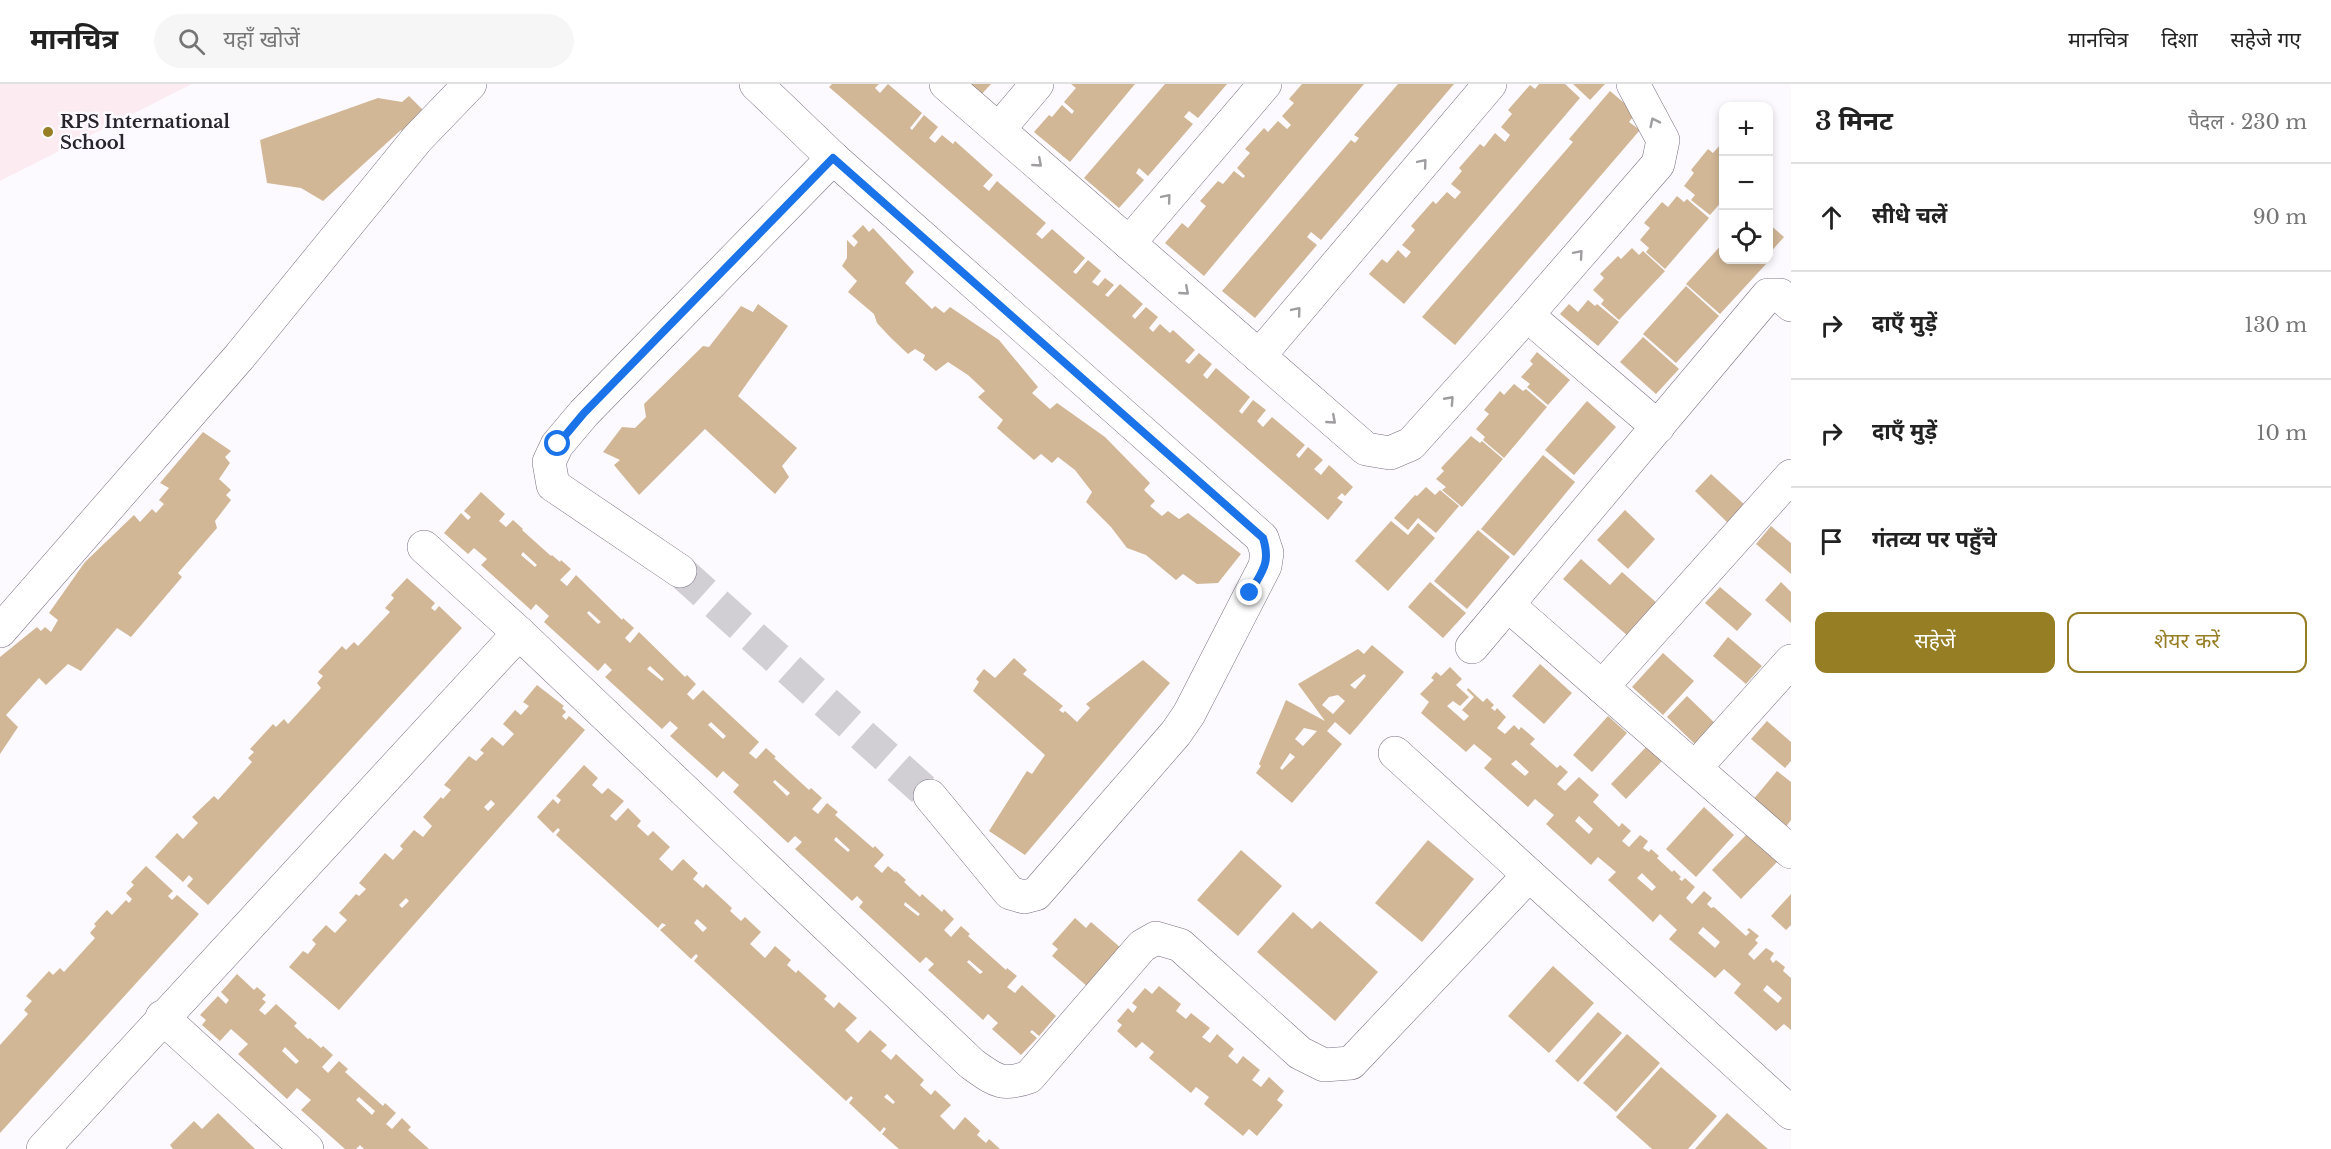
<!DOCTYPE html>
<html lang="hi">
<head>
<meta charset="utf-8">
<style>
	:root { --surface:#fff; --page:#f6f6f6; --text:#222; --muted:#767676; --line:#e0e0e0; --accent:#967e25 }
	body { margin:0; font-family:"Libre Baskerville","Noto Sans Devanagari",serif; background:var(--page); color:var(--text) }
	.controls { position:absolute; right:18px; top:18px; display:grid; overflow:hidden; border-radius:12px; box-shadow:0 3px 9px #0003 }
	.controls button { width:54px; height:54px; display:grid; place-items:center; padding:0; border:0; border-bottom:2px solid var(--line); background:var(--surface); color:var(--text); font:30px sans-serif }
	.stop { position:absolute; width:18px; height:18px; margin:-14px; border:4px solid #1a73e8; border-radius:50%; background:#fff }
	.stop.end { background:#1a73e8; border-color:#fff; box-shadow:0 2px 6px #0008 }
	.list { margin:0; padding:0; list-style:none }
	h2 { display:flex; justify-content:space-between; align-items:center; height:78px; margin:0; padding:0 24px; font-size:26px }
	h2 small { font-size:20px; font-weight:400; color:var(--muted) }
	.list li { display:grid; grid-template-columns:39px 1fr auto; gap:18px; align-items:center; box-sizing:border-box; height:108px; padding:0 24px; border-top:2px solid var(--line) }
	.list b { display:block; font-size:22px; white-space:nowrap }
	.list em { font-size:20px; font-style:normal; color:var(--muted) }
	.actions { display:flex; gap:12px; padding:18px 24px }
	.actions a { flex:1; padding:14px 0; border:2px solid var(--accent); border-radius:12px; text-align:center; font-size:21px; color:var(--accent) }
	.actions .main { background:var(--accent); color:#fff }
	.icon { flex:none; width:33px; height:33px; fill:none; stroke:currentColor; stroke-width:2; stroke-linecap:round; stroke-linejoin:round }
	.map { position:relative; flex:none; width:1791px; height:1065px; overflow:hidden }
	header { display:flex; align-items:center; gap:36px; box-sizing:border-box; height:84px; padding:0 30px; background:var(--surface); border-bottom:2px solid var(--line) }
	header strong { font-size:28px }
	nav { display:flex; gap:33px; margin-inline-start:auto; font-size:21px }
	.search { width:420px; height:54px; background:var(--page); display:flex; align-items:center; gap:15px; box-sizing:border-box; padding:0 21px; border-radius:33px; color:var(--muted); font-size:22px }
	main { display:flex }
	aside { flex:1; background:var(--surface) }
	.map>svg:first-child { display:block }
	.education { fill:#fcecf2 }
	.building { fill:#d1b796; fill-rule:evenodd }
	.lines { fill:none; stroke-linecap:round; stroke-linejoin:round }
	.minor-tunnel { stroke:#d2cfd4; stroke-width:33; stroke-dasharray:33 16; stroke-linecap:butt }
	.minor-casing { stroke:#7a7184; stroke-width:34 }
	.minor { stroke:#fff; stroke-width:33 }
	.oneway { stroke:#9f9da0 }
	.route { stroke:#1a73e8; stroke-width:8 }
	.poi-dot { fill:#967e25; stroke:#fcfafe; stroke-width:2 }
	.labels { text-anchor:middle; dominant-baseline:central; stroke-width:5; stroke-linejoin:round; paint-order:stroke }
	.poi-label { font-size:18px; font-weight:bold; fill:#29252d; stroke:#fcfafe; text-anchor:start }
</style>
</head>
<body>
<header>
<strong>मानचित्र</strong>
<div class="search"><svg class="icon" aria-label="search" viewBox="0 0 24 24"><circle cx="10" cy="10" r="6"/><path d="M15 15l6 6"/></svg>यहाँ खोजें</div>
<nav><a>मानचित्र</a><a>दिशा</a><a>सहेजे गए</a></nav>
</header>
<main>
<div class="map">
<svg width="1791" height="1065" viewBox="0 0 1791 1065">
	<rect width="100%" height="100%" fill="#fcfafe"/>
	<polygon class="education" points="0,0 192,0 0,97"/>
	<g class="building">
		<polygon points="832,0 879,0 875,4 880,9 888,0 922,29 910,44 912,46 924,31 938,43 929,54 935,59 942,51 953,60 955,57 993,91 983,102 989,107 997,97 1046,139 1036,150 1042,155 1052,145 1085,174 1073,188 1076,190 1088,176 1101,187 1092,198 1098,202 1105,194 1114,201 1105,211 1108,213 1120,200 1143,220 1132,232 1135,235 1146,223 1158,233 1149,244 1153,248 1160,240 1170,249 1173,246 1195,266 1185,277 1189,280 1199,269 1212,280 1203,291 1207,295 1216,284 1250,313 1239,327 1242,330 1253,316 1266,326 1257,337 1263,343 1272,333 1305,361 1296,371 1299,374 1308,363 1323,376 1314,385 1321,391 1329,381 1353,403 1345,412 1342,409 1337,414 1343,418 1328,436 829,3"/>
		<polygon points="966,0 991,0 980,12"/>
		<polygon points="1071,0 1135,0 1070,78 1034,48 1049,31 1052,33 1062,21 1072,30 1074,27 1064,18 1076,4"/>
		<polygon points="1165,0 1227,0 1198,34 1189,27 1184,33 1193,40 1148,92 1139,84 1136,89 1144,96 1119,124 1084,94"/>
		<polygon points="1302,0 1364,0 1204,192 1165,159 1182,139 1188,144 1206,122 1200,117 1218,97 1223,100 1234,87 1243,94 1245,92 1237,84 1250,69 1245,65 1264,44 1268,48 1278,37 1287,45 1291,41 1282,32 1294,19 1289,15"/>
		<polygon points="1398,0 1454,0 1321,156 1311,148 1307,153 1317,161 1255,234 1222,207 1351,56 1355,59 1359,54 1354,51"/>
		<polygon points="1539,0 1565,0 1580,14 1404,220 1369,190 1382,175 1387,179 1398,166 1406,174 1411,168 1402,161 1415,146 1411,142 1433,117 1436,120 1447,108 1455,115 1461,108 1451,100 1462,87 1459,84 1480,60 1484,63 1495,49 1505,58 1510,51 1501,43 1512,30 1508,26 1530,1 1535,5"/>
		<polygon points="1573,0 1605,0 1590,16"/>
		<polygon points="1610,7 1636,29 1629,38 1640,46 1455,261 1422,233 1573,58 1569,55"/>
		<polygon points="409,12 423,26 410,38 415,43 406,51 401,46 323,117 301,104 267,99 260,56 378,14 402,18"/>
		<polygon points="1721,60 1724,62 1724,115 1710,131 1691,116 1695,111 1684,102 1694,89 1691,86 1708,65 1713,69"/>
		<polygon points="1677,112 1684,118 1687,115 1709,134 1665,185 1646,168 1649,164 1640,156 1650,144 1644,139 1662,118 1668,123"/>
		<polygon points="1768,139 1784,153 1768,171"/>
		<polygon points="863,141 869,148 873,144 914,188 905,199 932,225 935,222 944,229 950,223 999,256 1038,303 1032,309 1050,325 1057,319 1105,353 1150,399 1144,406 1155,417 1150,422 1162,432 1168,427 1179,435 1188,429 1241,470 1218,499 1197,500 1183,490 1176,496 1146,471 1127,464 1111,443 1086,418 1092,408 1075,386 1058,373 1052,379 1041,370 1034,376 997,344 1003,336 978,313 985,307 968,291 948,278 936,287 923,276 925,271 915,265 908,270 890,253 877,239 874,230 848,208 857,197 842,182 847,174 847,156 854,163 858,158 852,152"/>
		<polygon points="1724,158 1724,176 1761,176 1766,180 1720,230 1686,200"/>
		<polygon points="1632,164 1639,171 1643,167 1665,187 1619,236 1601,220 1604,216 1593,206 1604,194 1600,190 1618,172 1621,175"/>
		<polygon points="1686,202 1719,232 1676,279 1643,250"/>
		<polygon points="1588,216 1595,222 1597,220 1619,238 1598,262 1560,230 1569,220 1578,228"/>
		<polygon points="758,220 788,242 738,312 797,364 782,382 789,393 775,410 705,345 639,411 614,381 620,376 603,368 622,343 635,344 646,333 644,320 703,262 709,263 741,222 753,228"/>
		<polygon points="1643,253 1679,285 1656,310 1620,278"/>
		<polygon points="1537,268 1570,296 1548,321 1527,303 1530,300 1521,293 1533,280 1530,277"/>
		<polygon points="1514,300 1523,307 1526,305 1547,323 1504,374 1483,356 1485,353 1476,345 1489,330 1484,326 1500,307 1504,311"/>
		<polygon points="1587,317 1616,343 1574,391 1545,366"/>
		<polygon points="203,348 231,367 225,373 230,379 219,395 231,406 226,411 231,416 215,437 217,444 178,489 182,493 131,553 117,544 81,587 68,580 46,601 39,594 6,631 18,643 0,670 0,573 37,543 41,547 45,543 51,548 58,536 49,529 85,478 134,431 140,438 152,425 156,429 164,420 159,416 169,404 160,399"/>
		<polygon points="1471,352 1480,359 1482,357 1503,375 1462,423 1442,406 1446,403 1436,395 1444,387 1441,384"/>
		<polygon points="1543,371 1575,398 1514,472 1481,445"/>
		<polygon points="1711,390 1745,421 1728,439 1695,407"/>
		<polygon points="1426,403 1435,411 1440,406 1459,422 1436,449 1418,434 1408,446 1394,434 1415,411 1417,412"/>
		<path d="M481,408L505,430L499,437L506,443L513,436L523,445L522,446L551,472L552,471L560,478L561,476L571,485L560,496L567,502L576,491L622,536L623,534L634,544L625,554L630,559L639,548L685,593L687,591L696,600L687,610L693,616L703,606L759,658L749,669L756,675L766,664L776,673L774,674L809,706L811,704L822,714L812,725L818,730L827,719L838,728L835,731L873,764L875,762L884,771L874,782L882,789L888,782L895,788L896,787L906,796L904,798L920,813L922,810L942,828L944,825L954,835L944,846L951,853L961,842L970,850L968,852L1006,886L1007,884L1017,892L1007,903L1015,909L1022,901L1056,932L1039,952L1032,946L1030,948L1037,954L1021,971L992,945L998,939L988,930L983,936L928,886L934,880L926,873L920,879L859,823L863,818L857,812L852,817L795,765L802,758L795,752L788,759L733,708L739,701L723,687L717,694L670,652L678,644L670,637L662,645L605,593L612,586L605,579L598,587L544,538L549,532L536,520L531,526L481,481L487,475L474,464L468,470L444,449L461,429L468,436L471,433L464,427ZM523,468L537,481L535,483L521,471ZM589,527L601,538L598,540L587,529ZM650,582L664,595L662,597L647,585ZM711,638L726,652L723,655L708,641ZM775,696L790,709L787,712L773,698ZM836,753L850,766L848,768L834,756ZM905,818L920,830L918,832L904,821ZM969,876L983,888L980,890L967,878Z"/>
		<polygon points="1625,426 1655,455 1628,485 1597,456"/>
		<polygon points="1391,437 1408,451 1418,439 1435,454 1388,507 1355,477"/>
		<polygon points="1771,442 1791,459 1791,490 1756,460"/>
		<polygon points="1478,446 1510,473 1467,525 1434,497"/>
		<polygon points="1581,475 1610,501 1622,488 1658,520 1629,553 1563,495"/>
		<polygon points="407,494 435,519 431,524 435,527 439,522 462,544 208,821 187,802 193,795 189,791 183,798 155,773 177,749 183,755 198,739 192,733 214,712 218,716 252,678 248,674 254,668 250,665 273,640 276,643 284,635 288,640 321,604 317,599 323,592 318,588 342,562 346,566 354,558 358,562 390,528 385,524 394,514 391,511"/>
		<polygon points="1430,498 1466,529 1443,554 1408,523"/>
		<polygon points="1781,498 1791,508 1791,539 1765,516"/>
		<polygon points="1720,503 1752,530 1737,547 1705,519"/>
		<polygon points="1728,553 1762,582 1746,600 1713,572"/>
		<path d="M1372,561L1404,588L1350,651L1335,638L1327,647L1342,660L1292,719L1256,689L1261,682L1259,680L1286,616L1325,637L1298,600L1358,565L1364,570ZM1364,590L1366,592L1355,605L1350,601ZM1338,611L1345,617L1333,630L1322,621L1329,613ZM1304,644L1317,647L1303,662L1295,655ZM1290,669L1295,673L1282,686L1280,684Z"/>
		<polygon points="1663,569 1694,597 1663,631 1632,603"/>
		<polygon points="1014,574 1027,586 1023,590 1063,622 1059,626 1063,629 1065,627 1077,638 1090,624 1086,620 1143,576 1170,599 1025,771 989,747 1027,687 1032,690 1045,671 973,607 979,598 976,595 984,585 995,594"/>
		<polygon points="1540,580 1572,609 1544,640 1512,612"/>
		<path d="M1450,583L1462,595L1456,601L1469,613L1460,622L1453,617L1447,622L1464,637L1469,632L1462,626L1474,613L1467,606L1468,604L1483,618L1487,614L1494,621L1491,624L1495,627L1497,624L1506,633L1497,644L1505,650L1514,641L1519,646L1521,643L1535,655L1530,660L1557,684L1560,681L1568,688L1557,700L1565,707L1579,693L1599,711L1593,718L1619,743L1622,739L1631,747L1622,757L1629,763L1640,751L1648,757L1643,764L1649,768L1651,765L1659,772L1657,774L1672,788L1674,786L1681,793L1679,795L1682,797L1685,794L1695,803L1686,814L1692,820L1704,807L1712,814L1707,820L1711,824L1714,823L1746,852L1750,848L1747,846L1749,844L1759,852L1755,856L1758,859L1748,870L1754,876L1766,864L1774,869L1770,875L1773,879L1776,876L1785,883L1783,887L1791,894V946L1784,940L1776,947L1734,909L1741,900L1724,885L1715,894L1669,855L1677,846L1660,830L1653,838L1608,796L1616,788L1598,773L1591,781L1546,740L1554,731L1535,715L1528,723L1484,684L1492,675L1474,660L1466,668L1421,629L1429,618L1420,610L1434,596L1431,594L1436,588L1441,592ZM1516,676L1529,688L1525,692L1511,680ZM1579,732L1593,745L1589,750L1575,737ZM1642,789L1656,803L1652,807L1637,794ZM1703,843L1720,858L1715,864L1698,849ZM1767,901L1782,914L1778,919L1763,906Z"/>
		<path d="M537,601L564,622L562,624L566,628L562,632L566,636L569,632L585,646L339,926L289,883L303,867L308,870L316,860L312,856L326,841L335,849L347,836L339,829L356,810L359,812L366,805L359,799L385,769L393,776L403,765L400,762L414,746L423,753L432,742L423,733L441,713L443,715L451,706L444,701L469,672L476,677L484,669L480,666L492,653L503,662L514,650L503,640L515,626L521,631L529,622L523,618ZM491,716L495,720L488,727L484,723ZM406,814L409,817L402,824L399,821Z"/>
		<polygon points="1687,612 1721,645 1701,666 1667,633"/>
		<polygon points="1608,632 1627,649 1592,688 1573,671"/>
		<polygon points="1767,637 1791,658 1791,677 1785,684 1751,655"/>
		<polygon points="1647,662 1662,677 1626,715 1611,700"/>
		<path d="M584,681L598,694L592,701L602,710L608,704L624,717L610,732L616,737L628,724L641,737L637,742L648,752L653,747L670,763L659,775L672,787L683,775L698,789L693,795L703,804L706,800L732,824L730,827L741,837L745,833L761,848L750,860L765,874L775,862L791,876L787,881L796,889L798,886L827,912L824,915L834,924L839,918L857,934L845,946L858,959L870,946L887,961L881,967L891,976L896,970L924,996L920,1001L931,1011L935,1006L951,1021L940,1032L954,1046L965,1033L980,1047L977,1051L986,1059L989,1055L1000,1065H899L882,1050L886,1045L884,1043L880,1048L849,1019L853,1014L851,1012L846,1017L694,877L698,872L696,870L691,875L660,846L666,841L662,839L658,844L556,751L560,746L558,744L553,749L537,733L553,715L558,720L561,716L556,712ZM697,835L707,844L703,848L694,839ZM887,1010L895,1018L893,1020L884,1013Z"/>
		<polygon points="1777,687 1791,698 1791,736 1785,744 1752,717"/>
		<polygon points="1704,723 1734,751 1696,793 1666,765"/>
		<polygon points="1748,749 1778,777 1741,815 1712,786"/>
		<polygon points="1428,756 1474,795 1422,858 1375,819"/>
		<polygon points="1241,766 1282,802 1238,852 1197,816"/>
		<polygon points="146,782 173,807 168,812 172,816 177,811 199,830 0,1049 0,961 28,930 24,926 32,917 26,912 49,887 53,891 60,884 64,888 95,854 90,849 96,842 94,840 107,826 112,831 126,816 129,819 132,815 126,809 134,801 131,798"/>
		<polygon points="1791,810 1791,841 1786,846 1771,832"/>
		<polygon points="1293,828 1312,845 1320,837 1378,888 1335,937 1257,868"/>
		<polygon points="1075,834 1086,844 1091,838 1121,864 1088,903 1052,872 1058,865 1052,860"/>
		<polygon points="1553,882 1594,919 1549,969 1508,932"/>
		<path d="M237,890L254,906L257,903L266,911L262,915L266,918L259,926L265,931L276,920L297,939L294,942L308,955L310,954L321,964L323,962L333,971L322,983L328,989L339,977L348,985L345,988L383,1022L385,1019L396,1029L386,1040L392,1045L402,1034L411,1043L408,1046L429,1065H364L360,1061L356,1065H345L301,1026L311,1016L297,1004L287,1015L238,970L248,960L231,945L220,957L202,941L206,936L200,931L218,912L226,920L229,916L221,908ZM285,963L299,977L296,980L282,967ZM359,1013L375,1027L372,1031L356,1016Z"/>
		<polygon points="1159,902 1181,920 1176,927 1186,935 1191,929 1210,944 1202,953 1210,959 1217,950 1234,965 1228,972 1237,980 1243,972 1260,986 1252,996 1261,1003 1269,993 1284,1007 1277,1016 1283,1021 1257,1052 1249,1045 1243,1052 1204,1020 1209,1013 1196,1003 1191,1009 1149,974 1154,968 1142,958 1136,964 1117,947 1122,941 1117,937 1128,924 1133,929 1137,923 1132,919 1145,904 1152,910"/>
		<polygon points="1598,928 1622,949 1578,998 1555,977"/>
		<polygon points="1627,950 1660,979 1616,1028 1583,999"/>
		<polygon points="1661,983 1717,1032 1688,1065 1652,1065 1616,1033"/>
		<polygon points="218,1029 255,1065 173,1065 170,1061 194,1037 202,1045"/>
		<polygon points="1727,1029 1768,1065 1695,1065"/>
	</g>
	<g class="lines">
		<polyline class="minor-tunnel" points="680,487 930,712"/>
		<defs>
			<g id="minor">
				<polyline points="756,0 833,74 1262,454 1267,469 1265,482 1189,630 1176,649 1036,810 1024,813 1010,809 930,712"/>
				<polyline points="946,0 1366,365 1390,369 1411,360 1527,231 1658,80 1663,56 1633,0"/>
				<polyline points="999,45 1037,0"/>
				<polyline points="1129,159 1265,0"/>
				<polyline points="1527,231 1658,343"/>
				<polyline points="1259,272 1490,0"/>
				<path d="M424,463L519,549L972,980C995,996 1001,1003 1029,993L1142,862L1156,854L1180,861L1300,969L1324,981L1351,979L1529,791"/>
				<polyline points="680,487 553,401 549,378 557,361 584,329 833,74"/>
				<polyline points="1508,521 1791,768"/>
				<polyline points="0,547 240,272 417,55 470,0"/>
				<polyline points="1472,563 1768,211 1780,211 1791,221"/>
				<polyline points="1602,603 1791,392"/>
				<polyline points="1395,669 1791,1029"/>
				<polyline points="1695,684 1791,577"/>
				<polyline points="162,933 307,1065"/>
				<polyline points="43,1065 519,549"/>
			</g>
		</defs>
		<use href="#minor" class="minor-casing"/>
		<use href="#minor" class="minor"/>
	</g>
	<defs><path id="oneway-chevron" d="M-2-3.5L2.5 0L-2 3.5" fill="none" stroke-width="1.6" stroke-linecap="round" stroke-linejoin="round" transform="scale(1.5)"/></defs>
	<g class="oneway">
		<use href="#oneway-chevron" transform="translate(1654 38) rotate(-116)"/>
		<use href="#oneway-chevron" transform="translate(1038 79) rotate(41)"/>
		<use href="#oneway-chevron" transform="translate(1423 79) rotate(-50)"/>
		<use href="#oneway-chevron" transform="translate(1167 114) rotate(-50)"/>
		<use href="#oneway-chevron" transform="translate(1579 170) rotate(-49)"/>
		<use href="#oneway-chevron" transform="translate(1185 207) rotate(41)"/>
		<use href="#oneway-chevron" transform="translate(1297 227) rotate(-50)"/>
		<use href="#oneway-chevron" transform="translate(1450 316) rotate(-48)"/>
		<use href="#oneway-chevron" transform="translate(1332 336) rotate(41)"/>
	</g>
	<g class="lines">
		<path class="route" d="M558,360L584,329L833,74L1263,454C1271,480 1262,487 1250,509"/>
	</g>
	<circle class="poi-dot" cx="48" cy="48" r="6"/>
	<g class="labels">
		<g class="poi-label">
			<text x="60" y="38">RPS International<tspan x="60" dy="21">School</tspan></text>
		</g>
	</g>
</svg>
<div class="controls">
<button>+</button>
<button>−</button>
<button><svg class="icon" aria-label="locate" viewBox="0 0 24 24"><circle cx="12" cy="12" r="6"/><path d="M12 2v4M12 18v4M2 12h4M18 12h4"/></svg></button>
</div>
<div class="stop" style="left:558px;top:360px"></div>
<div class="stop end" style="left:1250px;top:509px"></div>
</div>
<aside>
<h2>3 मिनट<small>पैदल · 230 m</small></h2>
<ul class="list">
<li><svg class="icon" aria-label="ahead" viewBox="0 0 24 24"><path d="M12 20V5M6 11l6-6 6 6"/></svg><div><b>सीधे चलें</b></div><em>90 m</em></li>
<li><svg class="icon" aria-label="right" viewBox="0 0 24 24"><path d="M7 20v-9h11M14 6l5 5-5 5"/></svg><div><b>दाएँ मुड़ें</b></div><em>130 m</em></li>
<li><svg class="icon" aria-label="right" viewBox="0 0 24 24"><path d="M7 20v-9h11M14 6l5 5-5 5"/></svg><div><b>दाएँ मुड़ें</b></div><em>10 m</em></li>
<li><svg class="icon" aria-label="arrive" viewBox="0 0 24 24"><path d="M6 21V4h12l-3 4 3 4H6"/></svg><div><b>गंतव्य पर पहुँचे</b></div></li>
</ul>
<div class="actions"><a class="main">सहेजें</a><a>शेयर करें</a></div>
</aside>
</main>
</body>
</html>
